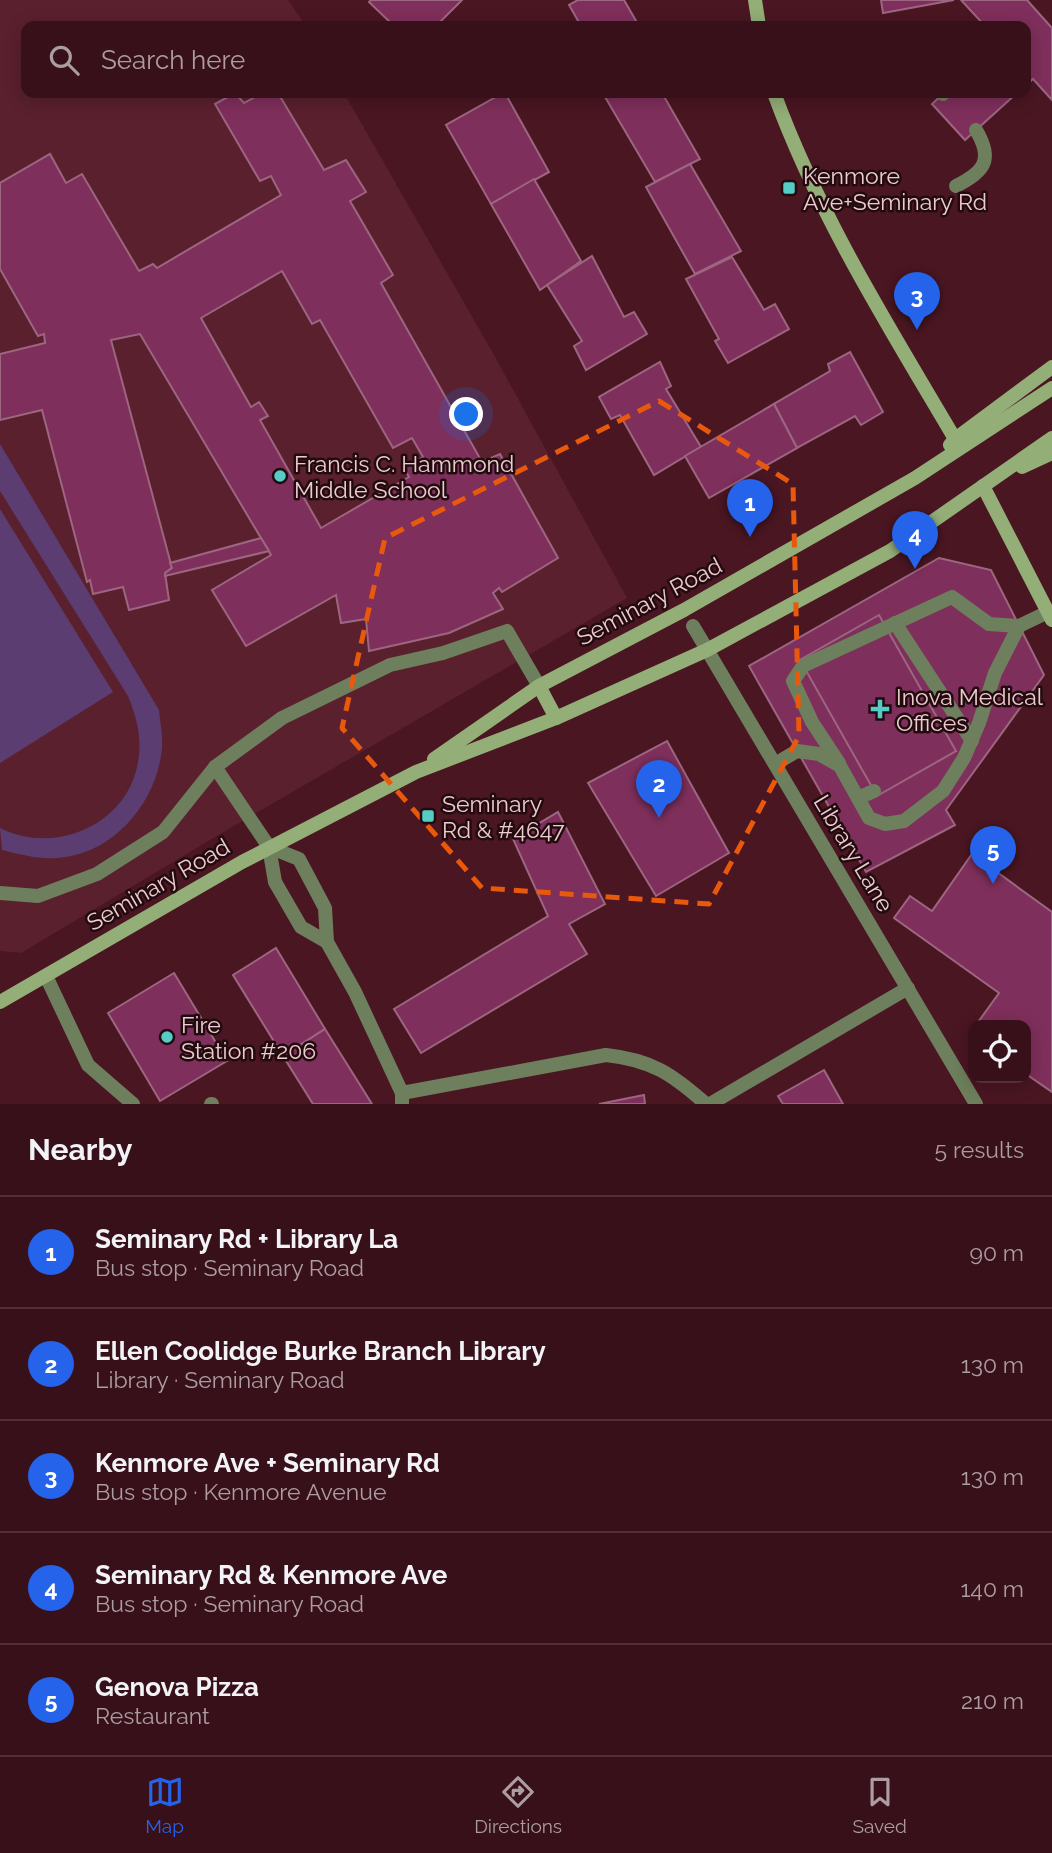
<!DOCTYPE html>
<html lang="en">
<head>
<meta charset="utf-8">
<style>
	:root { --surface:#38101a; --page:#3f1923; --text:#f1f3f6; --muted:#ab9da2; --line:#523039; --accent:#2563eb }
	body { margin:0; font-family:Raleway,sans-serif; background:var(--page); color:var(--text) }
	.controls { position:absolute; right:21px; bottom:21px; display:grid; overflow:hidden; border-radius:14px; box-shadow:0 4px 18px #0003 }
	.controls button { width:63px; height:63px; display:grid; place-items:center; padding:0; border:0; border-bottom:2px solid var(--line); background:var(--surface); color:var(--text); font:35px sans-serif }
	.you { position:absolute; left:467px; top:415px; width:24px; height:24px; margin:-18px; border:5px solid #fff; border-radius:50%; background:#1a73e8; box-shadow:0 0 0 10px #1a73e833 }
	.badge { display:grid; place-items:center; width:46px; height:46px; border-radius:50%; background:var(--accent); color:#fff; font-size:23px; font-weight:700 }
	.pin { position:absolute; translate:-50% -58px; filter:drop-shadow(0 2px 4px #0008) }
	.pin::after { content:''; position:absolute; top:37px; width:24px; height:21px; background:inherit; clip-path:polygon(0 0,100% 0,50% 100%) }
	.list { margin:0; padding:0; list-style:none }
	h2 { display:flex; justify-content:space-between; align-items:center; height:91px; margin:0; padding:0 28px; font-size:30px }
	h2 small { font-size:23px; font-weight:400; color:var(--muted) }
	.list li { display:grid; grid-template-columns:46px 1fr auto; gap:21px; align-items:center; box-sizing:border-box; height:112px; padding:0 28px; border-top:2px solid var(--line) }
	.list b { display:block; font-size:26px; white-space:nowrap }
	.list p { margin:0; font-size:23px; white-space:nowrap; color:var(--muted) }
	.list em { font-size:23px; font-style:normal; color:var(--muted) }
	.icon { flex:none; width:38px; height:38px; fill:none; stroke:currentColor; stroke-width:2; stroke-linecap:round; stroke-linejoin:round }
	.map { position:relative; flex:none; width:1052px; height:1104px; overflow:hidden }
	.search { position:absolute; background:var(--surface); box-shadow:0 4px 18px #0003; left:21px; right:21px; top:21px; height:77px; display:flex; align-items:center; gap:18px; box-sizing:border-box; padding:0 24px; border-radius:14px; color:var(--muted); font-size:26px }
	.sheet { height:651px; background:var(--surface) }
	nav { display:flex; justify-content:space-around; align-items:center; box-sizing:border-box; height:98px; border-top:2px solid var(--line); background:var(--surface); font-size:19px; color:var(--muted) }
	nav a { display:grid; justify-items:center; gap:4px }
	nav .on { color:var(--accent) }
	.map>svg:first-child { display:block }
	.built { fill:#5a202e }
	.green { fill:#5b3d71 }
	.building { fill:#7f2f5b; stroke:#9d6680; stroke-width:2; fill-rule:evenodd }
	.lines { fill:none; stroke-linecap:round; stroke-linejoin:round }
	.lane { stroke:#6d7f5c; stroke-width:14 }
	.secondary { stroke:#93ae77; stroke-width:14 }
	.marked { fill:none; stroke:#e8590c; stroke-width:5; stroke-dasharray:14 9; stroke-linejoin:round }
	.poi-dot { fill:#55cdc6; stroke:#220b0f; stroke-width:2.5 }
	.labels { text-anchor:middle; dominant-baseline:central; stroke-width:5; stroke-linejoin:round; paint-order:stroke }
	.poi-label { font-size:23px; fill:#eccace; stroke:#220b0f; text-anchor:start }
	.street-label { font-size:23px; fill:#eccace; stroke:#220b0f }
</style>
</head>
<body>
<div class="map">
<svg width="1052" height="1104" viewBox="0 0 1052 1104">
	<rect width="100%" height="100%" fill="#4a1622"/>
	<polygon class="built" points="0,0 288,0 306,26 26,26 26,93 344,93 494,355 627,598 220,834 21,953 0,951"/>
	<g class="green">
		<path d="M0,444L159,710C160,722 163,736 162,748C157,800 118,849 66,857C43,861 23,855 2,850L0,828C57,857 134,822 139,754C141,733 136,716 128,696L0,491Z"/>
		<polygon points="0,509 113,692 0,763"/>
	</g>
	<g class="building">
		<polygon points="371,0 462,0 436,26 394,26 369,2"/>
		<polygon points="578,0 624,0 639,26 581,26 569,5"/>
		<polygon points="881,0 954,0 883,13"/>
		<polygon points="961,0 1027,0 1052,28 1052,100 1033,79 1026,85 1026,26 985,26"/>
		<path d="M235,93L244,103L263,93H278L324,170L346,160L366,192L350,201L393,275L381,283L482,462L500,454L558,558L502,592L499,588L493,593L503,609L449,633L369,651L366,619L341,623L336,595L246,646L212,590L271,555L140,334L111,340L172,568L165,573L169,600L129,610L123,587L93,594L90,580L87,582L42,410L0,420V354L45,343L44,334L38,336L0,269V183L50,154L66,183L82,174L139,271L153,264L157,268L281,195L271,176L260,181L215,104ZM282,271L312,324L320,320L393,448L412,438L423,457L404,468L409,477L321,528L260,420L268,416L259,402L251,407L201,318Z"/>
		<polygon points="503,93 505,93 549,172 491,204 446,125"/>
		<polygon points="613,93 662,93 700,159 655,182 605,97"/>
		<polygon points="944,93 1017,93 965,140 932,104"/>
		<polygon points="690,164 741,251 695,274 646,187"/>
		<polygon points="534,179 581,261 540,290 491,204"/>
		<polygon points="592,256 624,317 634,312 647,334 586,370 574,346 582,341 547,285"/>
		<polygon points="732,257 764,310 775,304 789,329 728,363 715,341 719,339 686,279"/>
		<polygon points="850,352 883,412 861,425 855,416 797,448 774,404 830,371 828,364"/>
		<polygon points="660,362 671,386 666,389 701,447 654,475 620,415 611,419 599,397"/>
		<polygon points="774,404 797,448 709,498 685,456"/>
		<polygon points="261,538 269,551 165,576 165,573 172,568 170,563"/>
		<polygon points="939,558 991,570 1044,675 946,810 955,825 866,872 749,666"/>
		<polygon points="879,615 956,751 877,796 800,660"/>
		<polygon points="667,741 729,853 656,896 588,783"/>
		<polygon points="558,812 605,904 569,924 587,954 421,1053 394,1009 548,916 513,839"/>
		<polygon points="972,854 1052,912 1052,1092 1026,1074 1026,1025 976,1025 999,993 894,918 910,896 932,911"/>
		<polygon points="276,948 325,1029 283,1056 233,975"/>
		<polygon points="174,973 227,1061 160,1101 108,1013"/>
		<polygon points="325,1029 372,1104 313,1104 283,1056"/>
		<polygon points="824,1070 843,1104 783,1104 778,1096"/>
		<polygon points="644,1095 645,1104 599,1104"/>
	</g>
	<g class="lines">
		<g class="lane">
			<polyline points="941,93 943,94"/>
			<path d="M956,186C984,172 994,160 976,130"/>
			<polyline points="895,623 972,741"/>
			<polyline points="693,626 976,1104"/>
			<polyline points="839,763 812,722 793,681 803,666 952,597 989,624 1019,626 1048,612"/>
			<polyline points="775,764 797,751 819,754 840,766 869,818 885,824 904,821 943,791 964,758 979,723 995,673 1019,626"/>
			<polyline points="215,767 269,847 275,882 301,927 327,942"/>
			<polyline points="858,798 874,791"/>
			<polyline points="269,847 299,859 325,908 327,942 355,992 402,1093 402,1104"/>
			<polyline points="0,893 38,896 97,874 163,832 215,767 282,718 390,665 443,653 507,631 539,686"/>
			<polyline points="46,976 88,1065 133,1104"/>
			<path d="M402,1093L606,1055C652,1060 672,1074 706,1104"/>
			<polyline points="211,1104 212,1104"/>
			<polyline points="710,1104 908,988"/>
		</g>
		<g class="secondary">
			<polyline points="755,0 759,26"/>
			<path d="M774,93C819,216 889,327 955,439"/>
			<polyline points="950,445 955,439 1052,367"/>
			<polyline points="1022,467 1052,453"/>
			<polyline points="983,486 1052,620"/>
			<polyline points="539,686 556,718"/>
			<polyline points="434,759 539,686 684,610 915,478 1052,388"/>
			<polyline points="0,1002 242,862 416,772 556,718 707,650 890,551 1052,438"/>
		</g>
	</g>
	<path class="marked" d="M659,401L793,484L799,736L709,904L482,888L342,728L385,538Z"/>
	<g class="poi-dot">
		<rect x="782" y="181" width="14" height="14" rx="3.5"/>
		<circle cx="280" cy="476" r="7"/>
		<path d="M876.5 698.5h7v7h7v7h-7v7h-7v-7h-7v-7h7z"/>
		<rect x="421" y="809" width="14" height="14" rx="3.5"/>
		<circle cx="167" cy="1037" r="7"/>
	</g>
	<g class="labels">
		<g class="poi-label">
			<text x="803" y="175">Kenmore<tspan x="803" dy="26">Ave+Seminary Rd</tspan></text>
			<text x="294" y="463">Francis C. Hammond<tspan x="294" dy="26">Middle School</tspan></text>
			<text x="896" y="696">Inova Medical<tspan x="896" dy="26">Offices</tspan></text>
			<text x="442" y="803">Seminary<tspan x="442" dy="26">Rd &amp; #4647</tspan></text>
			<text x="181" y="1024">Fire<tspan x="181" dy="26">Station #206</tspan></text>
		</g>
		<g class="street-label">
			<text transform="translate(649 601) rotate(-28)">Seminary Road</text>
			<text transform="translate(854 853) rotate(59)">Library Lane</text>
			<text transform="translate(158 884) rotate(-30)">Seminary Road</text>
		</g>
	</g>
</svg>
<div class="controls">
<button><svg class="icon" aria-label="locate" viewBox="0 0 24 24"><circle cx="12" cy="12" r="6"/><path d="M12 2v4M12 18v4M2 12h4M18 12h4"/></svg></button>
</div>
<div class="you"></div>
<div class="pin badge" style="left:750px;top:537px">1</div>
<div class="pin badge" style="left:659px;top:818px">2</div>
<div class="pin badge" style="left:917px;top:330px">3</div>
<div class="pin badge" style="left:915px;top:569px">4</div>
<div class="pin badge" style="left:993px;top:884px">5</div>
<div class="search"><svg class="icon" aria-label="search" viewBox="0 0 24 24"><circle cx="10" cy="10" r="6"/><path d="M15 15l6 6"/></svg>Search here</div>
</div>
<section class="sheet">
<h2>Nearby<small>5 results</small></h2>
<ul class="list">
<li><span class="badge">1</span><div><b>Seminary Rd + Library La</b><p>Bus stop · Seminary Road</p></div><em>90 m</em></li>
<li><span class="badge">2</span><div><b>Ellen Coolidge Burke Branch Library</b><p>Library · Seminary Road</p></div><em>130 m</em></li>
<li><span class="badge">3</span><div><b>Kenmore Ave + Seminary Rd</b><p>Bus stop · Kenmore Avenue</p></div><em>130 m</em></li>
<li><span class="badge">4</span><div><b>Seminary Rd &amp; Kenmore Ave</b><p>Bus stop · Seminary Road</p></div><em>140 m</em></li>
<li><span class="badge">5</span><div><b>Genova Pizza</b><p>Restaurant</p></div><em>210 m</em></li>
</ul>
</section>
<nav>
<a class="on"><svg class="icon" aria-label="map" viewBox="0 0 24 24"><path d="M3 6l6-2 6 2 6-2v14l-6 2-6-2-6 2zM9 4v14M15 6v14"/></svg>Map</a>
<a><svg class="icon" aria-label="directions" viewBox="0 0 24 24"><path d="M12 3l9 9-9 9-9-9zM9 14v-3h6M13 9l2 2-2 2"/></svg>Directions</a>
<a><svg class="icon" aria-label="saved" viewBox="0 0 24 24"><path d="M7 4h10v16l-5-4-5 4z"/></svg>Saved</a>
</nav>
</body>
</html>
